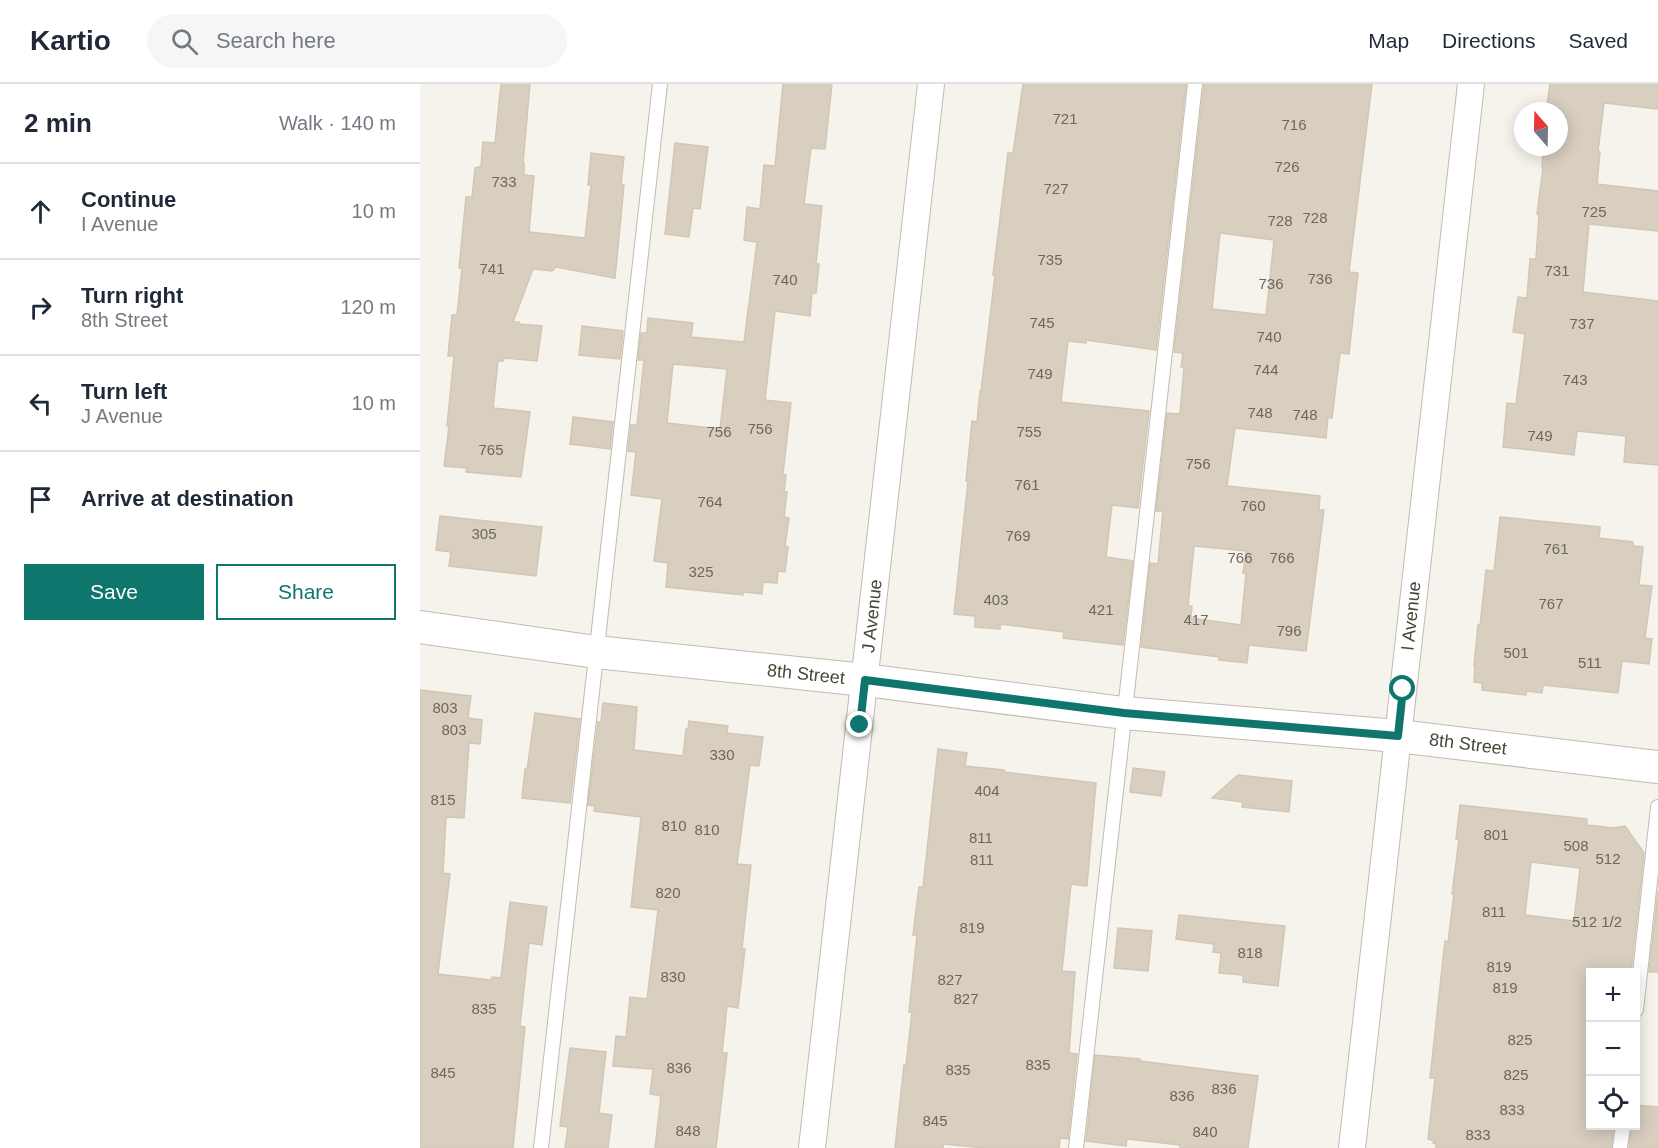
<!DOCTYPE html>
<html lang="en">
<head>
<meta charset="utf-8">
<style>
	:root { --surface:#fff; --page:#f6f6f7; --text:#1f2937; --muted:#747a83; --line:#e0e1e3; --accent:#0f766e }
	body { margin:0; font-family:Helvetica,sans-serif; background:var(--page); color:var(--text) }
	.controls { position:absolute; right:18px; bottom:18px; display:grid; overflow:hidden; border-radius:0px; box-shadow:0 3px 15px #0003 }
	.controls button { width:54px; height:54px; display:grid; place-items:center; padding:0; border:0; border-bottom:2px solid var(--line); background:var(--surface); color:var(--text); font:30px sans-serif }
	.compass { position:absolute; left:1094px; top:18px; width:54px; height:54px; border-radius:50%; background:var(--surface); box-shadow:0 3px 15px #0003; rotate:340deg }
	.stop { position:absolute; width:18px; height:18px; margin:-14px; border:4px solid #0f766e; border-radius:50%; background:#fff }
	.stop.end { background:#0f766e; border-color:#fff; box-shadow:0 2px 6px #0008 }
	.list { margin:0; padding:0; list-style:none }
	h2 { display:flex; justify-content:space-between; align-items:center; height:78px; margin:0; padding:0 24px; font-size:26px }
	h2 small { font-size:20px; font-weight:400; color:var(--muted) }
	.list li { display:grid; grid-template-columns:39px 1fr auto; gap:18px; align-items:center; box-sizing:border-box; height:96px; padding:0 24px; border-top:2px solid var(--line) }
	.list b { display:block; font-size:22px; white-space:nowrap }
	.list p { margin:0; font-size:20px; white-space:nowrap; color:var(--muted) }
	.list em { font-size:20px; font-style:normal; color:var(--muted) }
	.actions { display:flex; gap:12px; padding:18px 24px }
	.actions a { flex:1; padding:14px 0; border:2px solid var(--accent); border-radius:0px; text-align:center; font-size:21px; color:var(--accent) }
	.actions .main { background:var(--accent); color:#fff }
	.icon { flex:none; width:33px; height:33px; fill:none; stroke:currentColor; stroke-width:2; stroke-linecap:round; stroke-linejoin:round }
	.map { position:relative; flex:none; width:1238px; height:1064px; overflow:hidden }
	header { display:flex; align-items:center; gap:36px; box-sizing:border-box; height:84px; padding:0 30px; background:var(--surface); border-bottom:2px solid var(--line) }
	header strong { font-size:28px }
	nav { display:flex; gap:33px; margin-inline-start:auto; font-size:21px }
	.search { width:420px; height:54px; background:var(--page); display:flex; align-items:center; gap:15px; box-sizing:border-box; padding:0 21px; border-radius:33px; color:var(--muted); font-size:22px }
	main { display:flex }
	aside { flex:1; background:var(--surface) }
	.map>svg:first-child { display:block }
	.building { fill:#d8cfc1; stroke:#d3c7b4; stroke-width:1.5; fill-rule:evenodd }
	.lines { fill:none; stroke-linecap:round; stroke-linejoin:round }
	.service-casing { stroke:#c2bbae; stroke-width:16 }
	.minor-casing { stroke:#c2bbae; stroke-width:28 }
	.tertiary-casing { stroke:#c2bbae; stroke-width:34 }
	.service { stroke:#fff; stroke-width:14 }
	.minor { stroke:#fff; stroke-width:26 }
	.tertiary { stroke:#fff; stroke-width:32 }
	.route { stroke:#0f766e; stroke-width:8 }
	.labels { text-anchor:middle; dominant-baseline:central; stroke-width:5; stroke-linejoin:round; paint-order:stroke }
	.number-label { font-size:15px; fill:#6e675b }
	.street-label { font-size:18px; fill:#4b4439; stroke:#fff }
</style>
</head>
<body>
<header>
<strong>Kartio</strong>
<div class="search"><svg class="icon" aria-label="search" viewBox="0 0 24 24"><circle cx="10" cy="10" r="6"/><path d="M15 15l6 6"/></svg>Search here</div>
<nav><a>Map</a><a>Directions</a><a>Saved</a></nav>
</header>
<main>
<aside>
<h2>2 min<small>Walk · 140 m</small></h2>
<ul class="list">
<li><svg class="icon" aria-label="ahead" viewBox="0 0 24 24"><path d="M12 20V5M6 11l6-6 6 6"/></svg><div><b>Continue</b><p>I Avenue</p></div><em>10 m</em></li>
<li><svg class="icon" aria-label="right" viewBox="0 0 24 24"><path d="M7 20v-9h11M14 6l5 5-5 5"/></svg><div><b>Turn right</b><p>8th Street</p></div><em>120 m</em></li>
<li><svg class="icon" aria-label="left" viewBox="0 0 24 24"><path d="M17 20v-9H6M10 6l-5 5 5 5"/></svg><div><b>Turn left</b><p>J Avenue</p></div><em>10 m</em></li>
<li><svg class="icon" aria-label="arrive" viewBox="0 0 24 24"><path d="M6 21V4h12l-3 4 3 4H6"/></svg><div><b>Arrive at destination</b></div></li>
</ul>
<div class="actions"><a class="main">Save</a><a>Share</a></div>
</aside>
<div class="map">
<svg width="1238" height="1064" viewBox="0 0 1238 1064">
	<rect width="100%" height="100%" fill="#f6f3ec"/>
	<g class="building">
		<polygon points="81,0 110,0 103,79 104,79 104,91 114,92 109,148 165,154 171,101 168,101 171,69 204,73 201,100 204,101 195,194 136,183 132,187 113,185 93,238 99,238 99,240 122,242 117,277 84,274 83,277 78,277 73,324 110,328 101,393 46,388 47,384 24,382 29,342 27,342 34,272 28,272 32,231 37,231 42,184 39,184 46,113 52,113 55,84 61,82 63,58 75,59"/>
		<path d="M363,0H412L405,65L391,64L384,120L402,122L396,180H399L396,209H392L390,232L355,227L345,316L371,319L363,390L366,391L364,408H367L364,433L369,434L365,462L368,463L365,488L358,487L357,499L343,498L342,510L323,508V511L246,503L248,479L234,477L242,415L211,411L216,368L208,367L211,341H217L224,276H218L221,249H227L228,234L273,239L271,253L324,258L337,158L324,156L327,123L340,125L344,81L355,82ZM253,280L307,285L300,345L247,339Z"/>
		<polygon points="603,0 766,0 736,266 666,256 666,259 648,257 641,318 729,327 718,424 692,421 686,473 713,477 703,561 643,554 644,548 580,540 580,545 555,543 555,532 534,530 548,397 546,397 552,337 557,338 560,307 561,307 575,191 573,191 588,69 593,69"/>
		<path d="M784,0H952L929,188L938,189L929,270L920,269L912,334L908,333L906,354L815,344L807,402L900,412L899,426H904L886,567L829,561L827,579L799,576V573L721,563L730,479L738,480L743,427H736L747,329L760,330L764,283H761L763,269L754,268ZM800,149L854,156L846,231L792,225ZM774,462L826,467L823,489H826L821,541L771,534L772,522H768Z"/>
		<polygon points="1130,0 1238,0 1238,25 1184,19 1178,67 1180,68 1177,100 1238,107 1238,147 1169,140 1163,208 1238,217 1238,381 1204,378 1206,352 1157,347 1154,371 1083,363 1087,319 1096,320 1105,250 1093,248 1098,213 1107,214 1110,175 1116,175 1119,131 1117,130 1123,84 1122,84 1123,68 1122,67 1122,63 1139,63 1139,27 1126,27"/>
		<polygon points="255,59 288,63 280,125 273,124 269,153 245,150"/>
		<polygon points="162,242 203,247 200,275 159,271"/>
		<polygon points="153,333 193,338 190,365 150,360"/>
		<polygon points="20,432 122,443 116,492 29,482 31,468 16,466"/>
		<polygon points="1080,433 1180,443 1179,454 1213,458 1213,462 1223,463 1219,501 1232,502 1225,554 1232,555 1229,580 1202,577 1198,609 1123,601 1122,609 1106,607 1106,611 1062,606 1062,599 1054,598 1055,582 1054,582 1058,541 1060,542 1066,486 1074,487"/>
		<polygon points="0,606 51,612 48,634 62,636 60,660 49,659 44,734 26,733 23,789 30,790 18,890 71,896 72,893 81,894 90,818 127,823 122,861 109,859 100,942 105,943 93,1064 0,1064"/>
		<polygon points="183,619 217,623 214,666 263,672 266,645 268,645 269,637 308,642 307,649 343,653 339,682 330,681 317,780 331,781 322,865 325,865 318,924 307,922 302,969 307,969 296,1064 235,1064 241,1012 230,1010 233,985 193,982 196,952 206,953 210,913 227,915 238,826 211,823 221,733 174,727 175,722 168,721 178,638 181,638"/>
		<polygon points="115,629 160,635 150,719 102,714 105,685 107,686"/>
		<polygon points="518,665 547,669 545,682 584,686 584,688 676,699 667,802 651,800 642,887 655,888 649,969 657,970 648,1055 640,1054 639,1064 565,1064 523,1060 523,1064 475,1064 484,981 486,981 492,928 489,928 497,851 493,851 499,803 503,803"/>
		<polygon points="713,684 745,688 741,712 710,708"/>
		<polygon points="818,691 872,697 869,728 822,723 823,718 792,714"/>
		<path d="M1040,721L1167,735V741L1194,744L1205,742L1224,769L1211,888H1170V1041H1194L1191,1064H1016V1060L1013,1059L1014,1057L1008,1055L1015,994H1010L1025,857L1028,858L1034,810H1032L1039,755H1036ZM1111,778L1160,784L1154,837L1105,831Z"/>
		<polygon points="1238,807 1238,888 1229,888"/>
		<polygon points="759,831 865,842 858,902 823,898 823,891 799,889 801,869 793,868 794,860 756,855"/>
		<polygon points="698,844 732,847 728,887 694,884"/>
		<polygon points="150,964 186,968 179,1029 192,1031 188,1064 145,1064 148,1043 140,1042"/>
		<polygon points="675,971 720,975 720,977 838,992 828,1064 760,1064 760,1061 707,1055 706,1062 666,1057"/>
		<polygon points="1215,1021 1238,1023 1238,1064 1209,1064 1212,1041 1215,1041"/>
	</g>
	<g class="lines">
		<defs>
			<g id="service">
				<polyline points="1216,926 1238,723"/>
				<polyline points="121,1064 240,0"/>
				<polyline points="656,1064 775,0"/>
				<polyline points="1200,1064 1203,1042"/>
			</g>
			<g id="minor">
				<polyline points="392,1064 511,0"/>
				<polyline points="932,1064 1051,0"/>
			</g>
			<polyline id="tertiary" points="0,543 176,568 445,596 704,629 978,652 1238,683"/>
		</defs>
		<use href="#service" class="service-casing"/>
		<use href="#minor" class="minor-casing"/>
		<use href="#tertiary" class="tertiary-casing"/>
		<use href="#service" class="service"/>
		<use href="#minor" class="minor"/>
		<use href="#tertiary" class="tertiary"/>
	</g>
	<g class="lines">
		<polyline class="route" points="440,641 445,596 704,629 978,652 983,605"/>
	</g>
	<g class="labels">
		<g class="number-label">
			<text x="645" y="34">721</text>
			<text x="874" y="40">716</text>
			<text x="867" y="82">726</text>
			<text x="84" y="97">733</text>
			<text x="636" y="104">727</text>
			<text x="1174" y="127">725</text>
			<text x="895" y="133">728</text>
			<text x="860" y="136">728</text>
			<text x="630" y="175">735</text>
			<text x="72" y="184">741</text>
			<text x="1137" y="186">731</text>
			<text x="900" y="194">736</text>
			<text x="365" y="195">740</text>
			<text x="851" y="199">736</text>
			<text x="622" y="238">745</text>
			<text x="1162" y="239">737</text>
			<text x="849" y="252">740</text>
			<text x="846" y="285">744</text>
			<text x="620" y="289">749</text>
			<text x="1155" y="295">743</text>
			<text x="840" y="328">748</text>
			<text x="885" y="330">748</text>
			<text x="340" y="344">756</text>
			<text x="299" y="347">756</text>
			<text x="609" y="347">755</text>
			<text x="1120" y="351">749</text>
			<text x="71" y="365">765</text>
			<text x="778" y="379">756</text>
			<text x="607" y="400">761</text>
			<text x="290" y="417">764</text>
			<text x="833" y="421">760</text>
			<text x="64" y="449">305</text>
			<text x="598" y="451">769</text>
			<text x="1136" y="464">761</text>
			<text x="820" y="473">766</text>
			<text x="862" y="473">766</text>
			<text x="281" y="487">325</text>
			<text x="576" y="515">403</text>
			<text x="1131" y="519">767</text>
			<text x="681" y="525">421</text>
			<text x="776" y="535">417</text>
			<text x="869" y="546">796</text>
			<text x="1096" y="568">501</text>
			<text x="1170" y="578">511</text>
			<text x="25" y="623">803</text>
			<text x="34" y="645">803</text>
			<text x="302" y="670">330</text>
			<text x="567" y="706">404</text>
			<text x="23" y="715">815</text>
			<text x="254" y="741">810</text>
			<text x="287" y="745">810</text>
			<text x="1076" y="750">801</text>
			<text x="561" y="753">811</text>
			<text x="1156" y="761">508</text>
			<text x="1188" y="774">512</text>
			<text x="562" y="775">811</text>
			<text x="248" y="808">820</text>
			<text x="1074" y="827">811</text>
			<text x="1177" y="837">512 1/2</text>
			<text x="552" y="843">819</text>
			<text x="830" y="868">818</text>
			<text x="1079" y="882">819</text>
			<text x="253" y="892">830</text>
			<text x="530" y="895">827</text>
			<text x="1085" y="903">819</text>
			<text x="546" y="914">827</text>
			<text x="64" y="924">835</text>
			<text x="1100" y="955">825</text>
			<text x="618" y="980">835</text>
			<text x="259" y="983">836</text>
			<text x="538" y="985">835</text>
			<text x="23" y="988">845</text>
			<text x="1096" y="990">825</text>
			<text x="804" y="1004">836</text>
			<text x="762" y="1011">836</text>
			<text x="1092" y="1025">833</text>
			<text x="515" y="1036">845</text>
			<text x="268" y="1046">848</text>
			<text x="785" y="1047">840</text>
			<text x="1058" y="1050">833</text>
		</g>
		<g class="street-label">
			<text transform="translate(452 532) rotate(-84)">J Avenue</text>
			<text transform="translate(991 532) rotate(-84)">I Avenue</text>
			<text transform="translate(386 590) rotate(6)">8th Street</text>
			<text transform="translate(1048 660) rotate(7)">8th Street</text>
		</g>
	</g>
</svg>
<div class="controls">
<button>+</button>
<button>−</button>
<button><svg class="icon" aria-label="locate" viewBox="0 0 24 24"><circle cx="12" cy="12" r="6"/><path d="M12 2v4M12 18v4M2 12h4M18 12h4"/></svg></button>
</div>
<svg class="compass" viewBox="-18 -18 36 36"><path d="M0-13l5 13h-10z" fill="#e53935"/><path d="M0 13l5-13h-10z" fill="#747a83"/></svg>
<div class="stop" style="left:983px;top:605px"></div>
<div class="stop end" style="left:440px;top:641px"></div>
</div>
</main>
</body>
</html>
